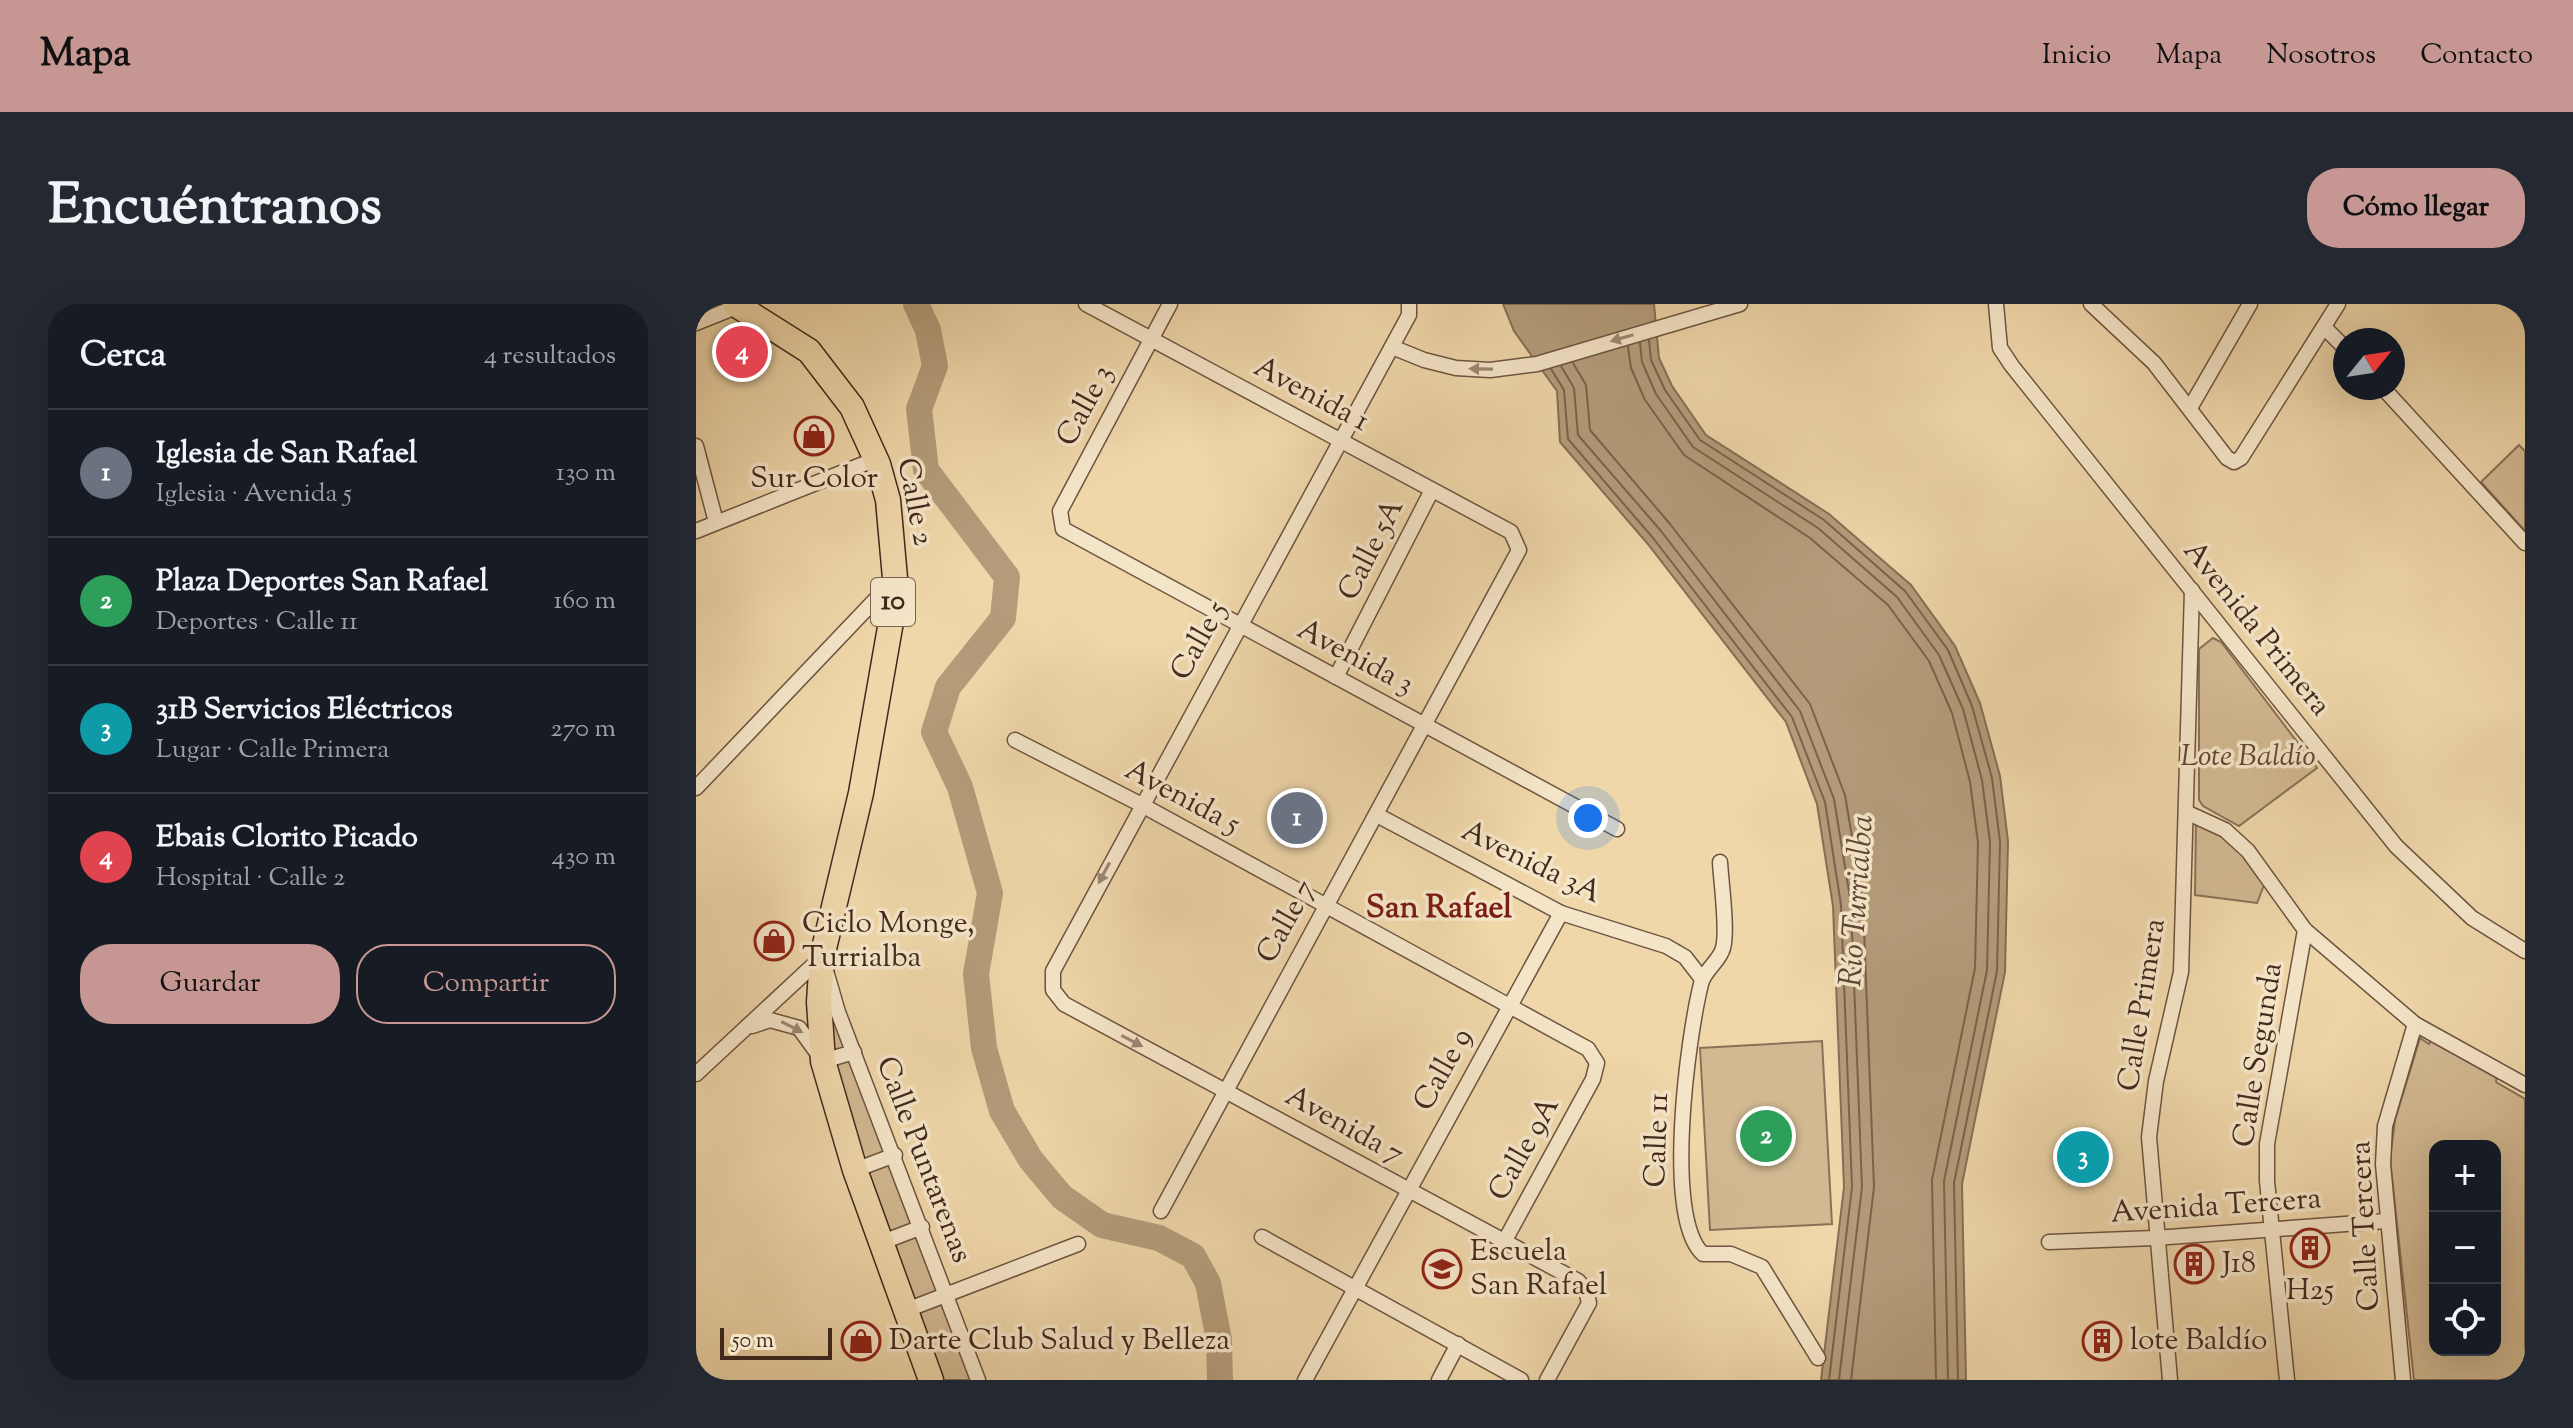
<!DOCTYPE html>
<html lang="es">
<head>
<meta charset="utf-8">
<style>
	:root { --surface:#171b24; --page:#242831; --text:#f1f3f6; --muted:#9ea1a6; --line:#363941; --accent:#c59692 }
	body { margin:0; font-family:"Sorts Mill Goudy",serif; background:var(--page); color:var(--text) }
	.controls { position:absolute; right:24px; bottom:24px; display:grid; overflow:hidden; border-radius:16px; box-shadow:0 8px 32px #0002 }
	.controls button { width:72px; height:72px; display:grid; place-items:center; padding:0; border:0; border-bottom:2px solid var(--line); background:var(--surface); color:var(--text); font:40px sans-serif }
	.compass { position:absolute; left:1637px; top:24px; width:72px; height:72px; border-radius:50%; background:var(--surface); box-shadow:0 8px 32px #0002; rotate:60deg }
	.scale { position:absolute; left:24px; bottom:20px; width:112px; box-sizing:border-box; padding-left:8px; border:4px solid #42291d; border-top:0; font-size:22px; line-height:28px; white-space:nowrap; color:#42291d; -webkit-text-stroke:6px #f5e5c8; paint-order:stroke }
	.you { position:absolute; left:892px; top:514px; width:28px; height:28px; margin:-20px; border:6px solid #fff; border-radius:50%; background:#1a73e8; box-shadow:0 0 0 12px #1a73e833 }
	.badge { display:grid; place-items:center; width:52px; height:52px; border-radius:50%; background:var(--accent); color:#fff; font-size:26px; font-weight:700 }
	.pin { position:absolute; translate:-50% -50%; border:4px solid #fff; box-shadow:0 2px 8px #0006 }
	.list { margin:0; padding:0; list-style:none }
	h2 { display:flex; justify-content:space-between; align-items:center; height:104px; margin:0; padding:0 32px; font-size:34px }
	h2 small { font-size:26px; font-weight:400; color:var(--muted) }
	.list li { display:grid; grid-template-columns:52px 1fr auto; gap:24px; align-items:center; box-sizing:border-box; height:128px; padding:0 32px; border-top:2px solid var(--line) }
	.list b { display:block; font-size:30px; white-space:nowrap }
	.list p { margin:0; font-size:26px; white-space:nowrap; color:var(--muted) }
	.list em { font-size:26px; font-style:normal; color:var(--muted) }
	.actions { display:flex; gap:16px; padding:24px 32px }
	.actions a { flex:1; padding:18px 0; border:2px solid var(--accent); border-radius:32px; text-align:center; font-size:28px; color:var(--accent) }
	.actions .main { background:var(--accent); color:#111 }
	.icon { flex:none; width:44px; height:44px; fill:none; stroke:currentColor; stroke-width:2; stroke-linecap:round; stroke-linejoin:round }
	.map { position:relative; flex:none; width:1829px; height:1076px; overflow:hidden; border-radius:32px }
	header { display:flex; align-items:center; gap:48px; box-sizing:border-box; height:112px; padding:0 40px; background:var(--accent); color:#111 }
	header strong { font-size:38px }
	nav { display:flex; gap:44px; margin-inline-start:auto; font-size:28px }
	.intro { display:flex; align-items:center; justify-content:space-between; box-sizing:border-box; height:192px; padding:0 48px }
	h1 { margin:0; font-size:56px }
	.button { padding:20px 36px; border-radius:32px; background:var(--accent); color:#111; font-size:28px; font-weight:700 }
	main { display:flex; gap:48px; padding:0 48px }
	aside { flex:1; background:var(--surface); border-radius:32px; box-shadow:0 8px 32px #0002 }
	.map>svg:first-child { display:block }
	.green { fill:#d2b992; stroke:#8a7158; stroke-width:2; fill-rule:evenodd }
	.water { fill:#b49c7a; stroke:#866e55; stroke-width:2 }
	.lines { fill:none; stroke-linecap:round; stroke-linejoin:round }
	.shore { stroke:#7b624c; stroke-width:2 }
	.river { stroke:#b49c7a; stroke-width:26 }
	.street-casing { stroke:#6d5440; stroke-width:17 }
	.primary-casing { stroke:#42291d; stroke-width:27 }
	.street { stroke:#f5e5c8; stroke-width:14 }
	.primary { stroke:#efd7aa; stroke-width:24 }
	.oneway { fill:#9c8772 }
	.labels { text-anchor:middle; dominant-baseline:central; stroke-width:7; stroke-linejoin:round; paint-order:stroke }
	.shield { fill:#f5e5c8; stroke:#786150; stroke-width:2 }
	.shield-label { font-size:28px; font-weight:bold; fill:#42291d }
	.street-label { font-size:30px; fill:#42291d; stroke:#f5e5c8 }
	.poi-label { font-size:30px; fill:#42291d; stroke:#f5e5c8; text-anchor:start }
	.park-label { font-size:30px; font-style:italic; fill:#5f4634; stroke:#f5e5c8 }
	.water-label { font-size:32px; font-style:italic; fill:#5e4634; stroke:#f5e5c8 }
	.neighbourhood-label { font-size:32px; font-weight:bold; fill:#7a1f14; stroke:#f5e5c8 }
</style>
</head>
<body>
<header>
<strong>Mapa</strong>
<nav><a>Inicio</a><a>Mapa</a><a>Nosotros</a><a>Contacto</a></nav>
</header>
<div class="intro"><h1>Encuéntranos</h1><a class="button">Cómo llegar</a></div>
<main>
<aside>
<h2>Cerca<small>4 resultados</small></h2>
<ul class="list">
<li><span class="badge" style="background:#6b7280">1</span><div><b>Iglesia de San Rafael</b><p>Iglesia · Avenida 5</p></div><em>130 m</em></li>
<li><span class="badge" style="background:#2e9e5b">2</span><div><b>Plaza Deportes San Rafael</b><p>Deportes · Calle 11</p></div><em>160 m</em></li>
<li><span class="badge" style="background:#0f9aa8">3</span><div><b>31B Servicios Eléctricos</b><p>Lugar · Calle Primera</p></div><em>270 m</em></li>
<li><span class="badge" style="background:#e0444e">4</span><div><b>Ebais Clorito Picado</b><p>Hospital · Calle 2</p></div><em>430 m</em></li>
</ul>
<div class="actions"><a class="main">Guardar</a><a>Compartir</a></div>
</aside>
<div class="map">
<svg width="1829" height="1076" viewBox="0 0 1829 1076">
	<rect width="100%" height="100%" fill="#efd7aa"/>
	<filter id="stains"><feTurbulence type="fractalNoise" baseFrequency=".0025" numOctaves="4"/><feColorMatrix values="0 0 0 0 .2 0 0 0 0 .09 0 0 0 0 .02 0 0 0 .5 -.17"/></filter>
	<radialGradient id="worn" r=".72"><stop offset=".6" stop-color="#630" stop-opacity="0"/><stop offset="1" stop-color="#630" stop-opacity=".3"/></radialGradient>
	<g class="green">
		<polygon points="1823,141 1829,147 1829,227 1785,178"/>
		<polygon points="1517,334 1525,338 1621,464 1543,522 1507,502 1503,496 1503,345"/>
		<polygon points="1500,514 1543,540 1570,576 1561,599 1499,591"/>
		<polygon points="131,684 277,1076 240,1076 135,762"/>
		<path d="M1724,734L1733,740L1735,735L1801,770L1800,778L1829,795V1076H1718L1694,855L1699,816ZM1739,842H1799V1046H1739Z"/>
		<polygon points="1126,737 1136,920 1014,926 1004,744"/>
	</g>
	<polygon class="water" points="807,0 958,0 963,54 976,82 1010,131 1133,210 1215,281 1259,342 1284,399 1304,472 1312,537 1309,668 1266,880 1270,1076 1125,1076 1148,883 1137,602 1121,500 1090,418 951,239 864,138 861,87 818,27"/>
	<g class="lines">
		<g class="shore">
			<polyline points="953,36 955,56 969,86 1004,136 1128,216 1209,287 1252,346 1276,402 1296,474 1304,538 1301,667 1258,879 1262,1076"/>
			<polyline points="944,39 946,58 960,90 997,143 1122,224 1201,293 1243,351 1267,405 1286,476 1294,538 1291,666 1248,877 1252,1076"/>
			<polyline points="932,43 935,64 949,96 988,151 1114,234 1192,301 1233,357 1256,409 1274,478 1282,539 1279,664 1236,876 1240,1076"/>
			<polyline points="877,59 890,81 894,126 974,220 1114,400 1149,491 1167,599 1178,883 1155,1076"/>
			<polyline points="865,62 878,84 882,131 965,227 1104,407 1138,495 1155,600 1166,883 1143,1076"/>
			<polyline points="855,65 868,86 872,135 957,234 1096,413 1129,498 1145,601 1156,883 1133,1076"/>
		</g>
		<polyline class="river" points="220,0 232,26 239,62 223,105 230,166 311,273 307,314 252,383 238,428 264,483 294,589 280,670 288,744 306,807 335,856 366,893 406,921 463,934 497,952 512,979 523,1036 524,1076"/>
		<defs>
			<g id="street">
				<polyline points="390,0 815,228 823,246 465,907"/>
				<polyline points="474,0 364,207 367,225 921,525"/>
				<polyline points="713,0 713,11 357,667 357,686 368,700 882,977 890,986 893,999 851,1076"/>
				<polyline points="1300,0 1304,44 1316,62 1700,542 1776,614 1829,647"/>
				<polyline points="1395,0 1458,59 1531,154 1538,158 1545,154 1642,0"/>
				<polyline points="0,19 40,3"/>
				<polyline points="1628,23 1649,44"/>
				<polyline points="696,43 728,56 760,64 794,66 841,60 1044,0"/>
				<polyline points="1687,84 1829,239"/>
				<polyline points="1494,104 1554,0"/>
				<polyline points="0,142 20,218"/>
				<polyline points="0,227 180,155"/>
				<polyline points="640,373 736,186"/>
				<polyline points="319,436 444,500 892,745 901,759 897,775 807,940"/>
				<polyline points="0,484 198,276"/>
				<polyline points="1492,509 1529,526 1552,547 1609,626 1719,720 1829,781"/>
				<polyline points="681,511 865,609 970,642 989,653 1006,675"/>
				<path d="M1024,558C1025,577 1032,627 1027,644C1024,657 1008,666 1005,680C992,732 967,914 1007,950H1035L1066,963L1122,1054"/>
				<polyline points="56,722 74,716 103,724 127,757 158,748"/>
				<polyline points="0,770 126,653 142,708 282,1076"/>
				<polyline points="159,866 199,851"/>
				<polyline points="566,933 825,1076"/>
				<polyline points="1353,938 1459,934 1690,917"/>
				<polyline points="184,939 226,923"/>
				<polyline points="208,1007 382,940"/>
				<polyline points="609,1076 865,609"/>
				<polyline points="743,1076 762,1040"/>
				<polyline points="1474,1076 1453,833 1460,777 1485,668 1496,286"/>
				<polyline points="1591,1076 1571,877 1571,840 1609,626"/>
				<polyline points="1707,1076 1687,860 1689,822 1719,720"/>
			</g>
			<polyline id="primary" points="39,0 113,47 156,103 182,160 192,196 199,274 196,312 165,489 126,653 123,698 127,757 159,866 235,1076"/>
		</defs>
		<use href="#street" class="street-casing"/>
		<use href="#primary" class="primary-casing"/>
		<use href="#street" class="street"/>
		<use href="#primary" class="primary"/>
	</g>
	<defs><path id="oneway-solid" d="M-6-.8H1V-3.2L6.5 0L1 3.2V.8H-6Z" transform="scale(2)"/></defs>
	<g class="oneway">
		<use href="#oneway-solid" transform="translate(926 34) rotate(164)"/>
		<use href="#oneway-solid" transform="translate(785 65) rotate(-179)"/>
		<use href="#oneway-solid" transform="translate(408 569) rotate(118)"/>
		<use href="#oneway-solid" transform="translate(96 723) rotate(27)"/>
		<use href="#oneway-solid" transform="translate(436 737) rotate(28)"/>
	</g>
	<defs>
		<symbol id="shop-ring" viewBox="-11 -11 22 22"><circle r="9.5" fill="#f5e5c8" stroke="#8f2418" stroke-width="1.5"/><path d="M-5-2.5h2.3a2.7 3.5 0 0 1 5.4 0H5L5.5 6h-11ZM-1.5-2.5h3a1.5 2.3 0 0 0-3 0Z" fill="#8f2418"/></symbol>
		<symbol id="building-ring" viewBox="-11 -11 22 22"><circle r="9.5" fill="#f5e5c8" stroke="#8f2418" stroke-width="1.5"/><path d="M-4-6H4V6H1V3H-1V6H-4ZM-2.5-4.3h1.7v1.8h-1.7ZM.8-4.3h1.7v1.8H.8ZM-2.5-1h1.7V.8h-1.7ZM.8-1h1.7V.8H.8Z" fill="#8f2418"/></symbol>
		<symbol id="school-ring" viewBox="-11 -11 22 22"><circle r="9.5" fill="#f5e5c8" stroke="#8f2418" stroke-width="1.5"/><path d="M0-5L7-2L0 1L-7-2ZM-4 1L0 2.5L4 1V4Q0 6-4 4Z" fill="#8f2418"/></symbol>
	</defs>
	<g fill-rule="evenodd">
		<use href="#shop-ring" x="96" y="110" width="44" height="44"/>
		<use href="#shop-ring" x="56" y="615" width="44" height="44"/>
		<use href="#building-ring" x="1592" y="922" width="44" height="44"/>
		<use href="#building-ring" x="1476" y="938" width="44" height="44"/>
		<use href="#school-ring" x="724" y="943" width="44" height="44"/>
		<use href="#shop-ring" x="143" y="1015" width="44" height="44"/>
		<use href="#building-ring" x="1384" y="1015" width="44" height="44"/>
	</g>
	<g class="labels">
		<rect class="shield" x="175" y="274" width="44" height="48" rx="6"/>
		<g class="shield-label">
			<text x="197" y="298">10</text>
		</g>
		<g class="street-label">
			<text transform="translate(615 91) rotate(28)">Avenida 1</text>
			<text transform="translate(390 102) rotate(-62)">Calle 3</text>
			<text transform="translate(218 198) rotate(79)">Calle 2</text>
			<text transform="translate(676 246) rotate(-63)">Calle 5A</text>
			<text transform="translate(1560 325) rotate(51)">Avenida Primera</text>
			<text transform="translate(504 337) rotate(-61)">Calle 5</text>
			<text transform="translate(659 354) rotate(28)">Avenida 3</text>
			<text transform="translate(486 494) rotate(28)">Avenida 5</text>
			<text transform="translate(835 559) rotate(26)">Avenida 3A</text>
			<text transform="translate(591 618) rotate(-61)">Calle 7</text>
			<text transform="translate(1447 701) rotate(-81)">Calle Primera</text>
			<text transform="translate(1563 751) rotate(-81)">Calle Segunda</text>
			<text transform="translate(748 766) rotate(-61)">Calle 9</text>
			<text transform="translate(648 822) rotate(29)">Avenida 7</text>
			<text transform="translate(962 836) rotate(-88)">Calle 11</text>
			<text transform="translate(829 845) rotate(-61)">Calle 9A</text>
			<text transform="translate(227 856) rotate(69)">Calle Puntarenas</text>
			<text transform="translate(1520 903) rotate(-4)">Avenida Tercera</text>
			<text transform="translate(1670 922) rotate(-93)">Calle Tercera</text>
		</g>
		<g class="poi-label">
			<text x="118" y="175" text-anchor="middle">Sur Color</text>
			<text x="106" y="620">Ciclo Monge,<tspan x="106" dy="34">Turrialba</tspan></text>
			<text x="774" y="948">Escuela<tspan x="774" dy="34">San Rafael</tspan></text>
			<text x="1526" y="960">J18</text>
			<text x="1614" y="987" text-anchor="middle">H25</text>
			<text x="193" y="1037">Darte Club Salud y Belleza</text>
			<text x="1434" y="1037">lote Baldío</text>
		</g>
		<g class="park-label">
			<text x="1552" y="453">Lote Baldío</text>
		</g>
		<g class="water-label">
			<text transform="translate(1162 597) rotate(-86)">Río Turrialba</text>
		</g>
		<g class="neighbourhood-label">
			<text x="743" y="605">San Rafael</text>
		</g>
	</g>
	<rect width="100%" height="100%" filter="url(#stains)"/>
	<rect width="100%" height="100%" fill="url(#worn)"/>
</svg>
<div class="controls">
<button>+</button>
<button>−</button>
<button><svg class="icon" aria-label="locate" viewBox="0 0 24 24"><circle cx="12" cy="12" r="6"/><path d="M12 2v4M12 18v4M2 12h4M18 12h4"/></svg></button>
</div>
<svg class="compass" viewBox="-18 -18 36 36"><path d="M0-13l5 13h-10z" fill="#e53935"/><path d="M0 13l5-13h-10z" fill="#9ea1a6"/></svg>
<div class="scale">50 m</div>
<div class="you"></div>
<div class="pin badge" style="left:601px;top:514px;background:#6b7280">1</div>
<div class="pin badge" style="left:1070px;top:832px;background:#2e9e5b">2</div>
<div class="pin badge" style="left:1387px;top:853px;background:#0f9aa8">3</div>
<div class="pin badge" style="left:46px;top:48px;background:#e0444e">4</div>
</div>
</main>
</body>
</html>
